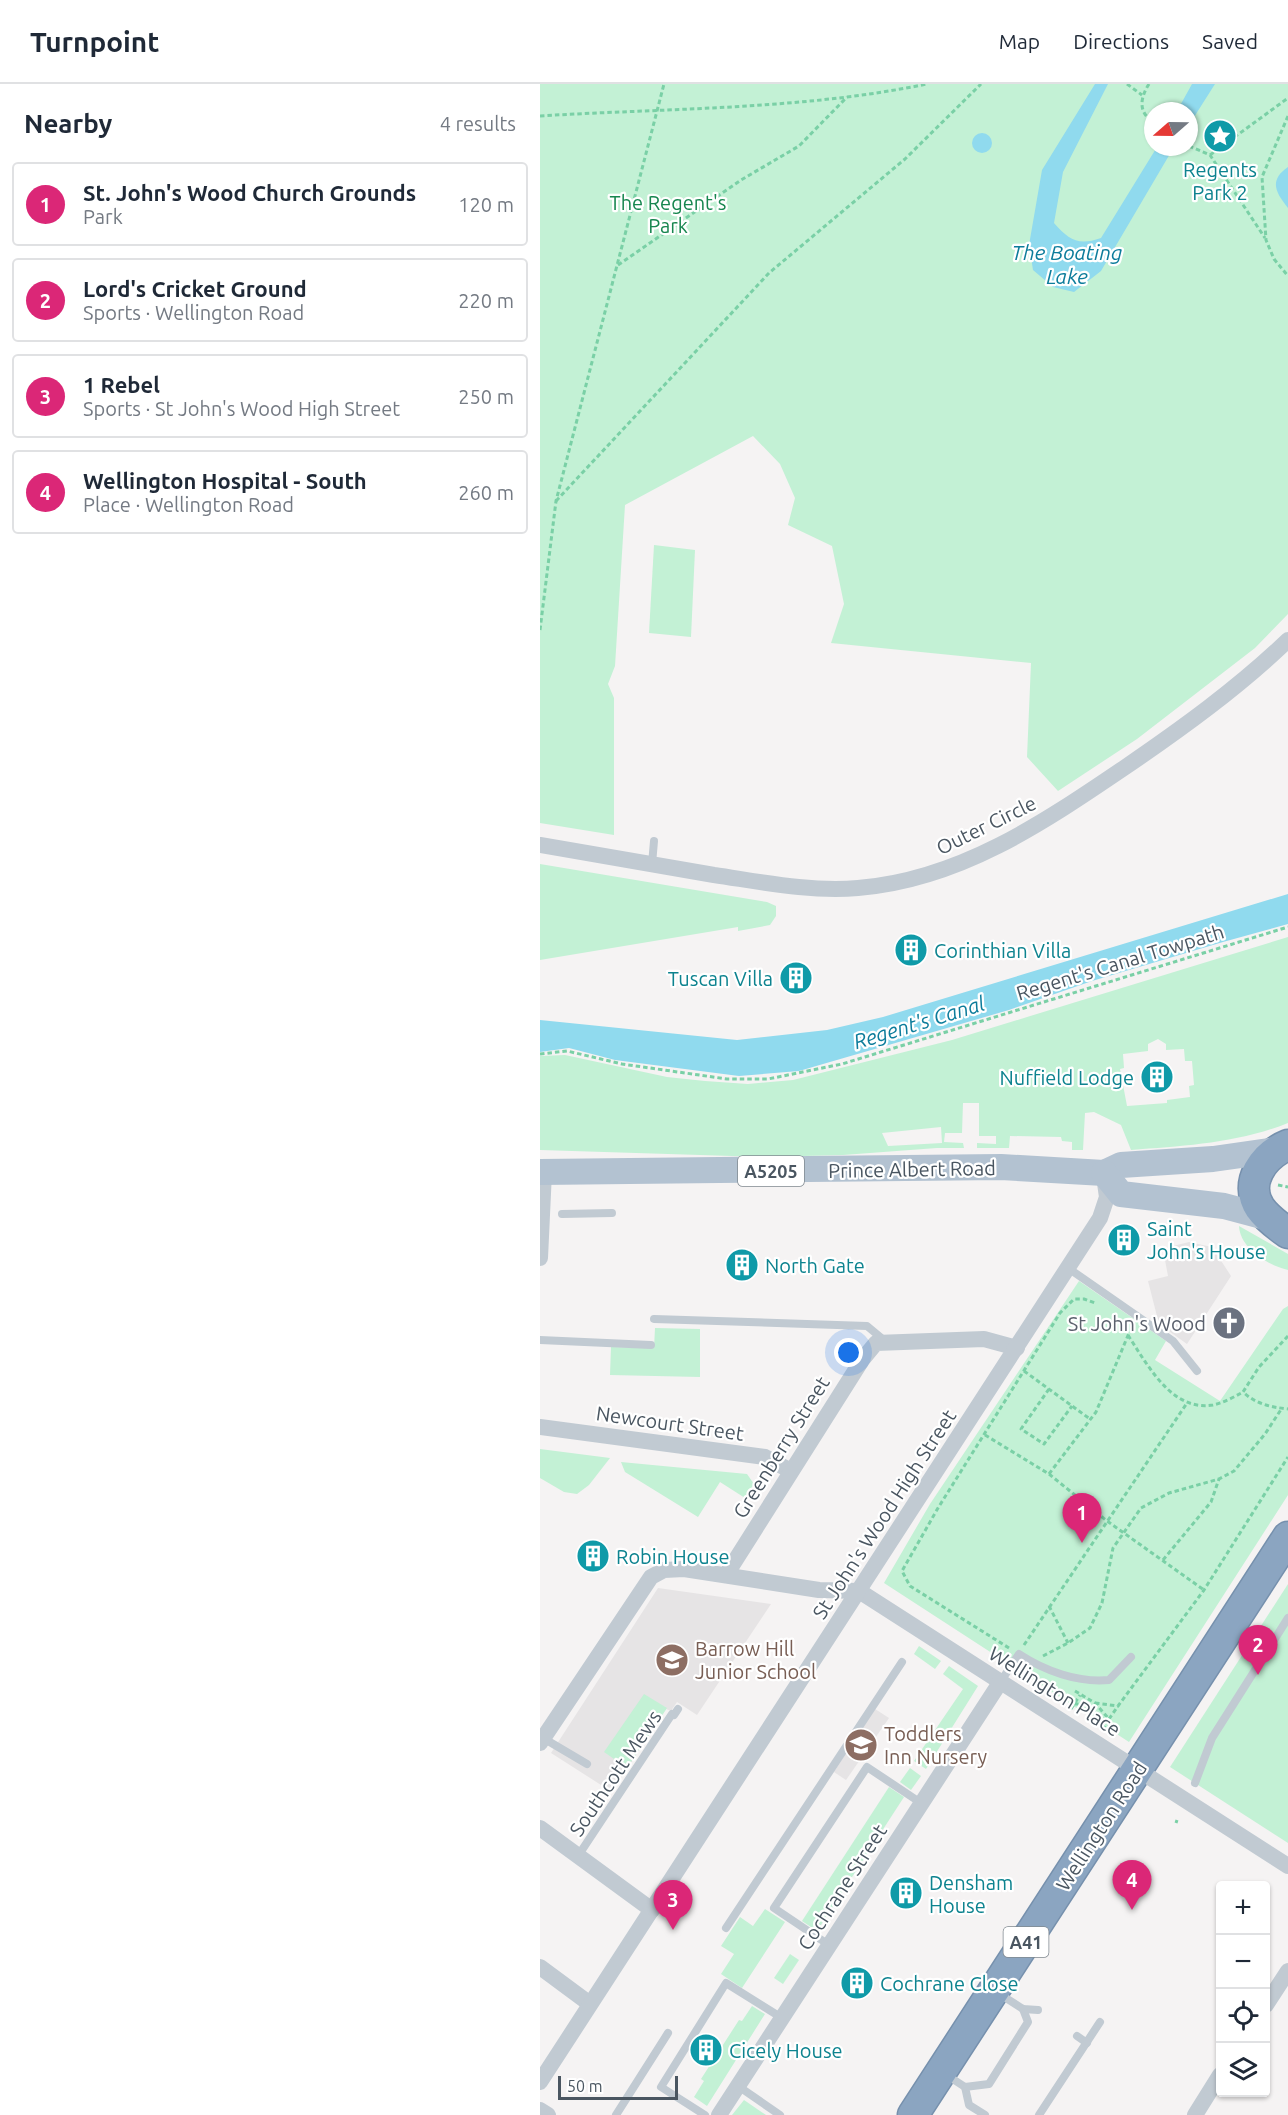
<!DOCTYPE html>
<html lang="en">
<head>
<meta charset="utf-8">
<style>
	:root { --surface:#fff; --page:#f6f6f7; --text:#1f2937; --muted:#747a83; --line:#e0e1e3; --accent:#db2777 }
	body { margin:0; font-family:Ubuntu,sans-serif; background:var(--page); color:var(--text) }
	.controls { position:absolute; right:18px; bottom:18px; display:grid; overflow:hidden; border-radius:6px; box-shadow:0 2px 4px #0004 }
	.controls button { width:54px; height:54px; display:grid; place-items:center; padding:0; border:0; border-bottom:2px solid var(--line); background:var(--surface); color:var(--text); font:30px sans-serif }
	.compass { position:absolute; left:604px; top:18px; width:54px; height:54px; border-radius:50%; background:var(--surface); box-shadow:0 2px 4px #0004; rotate:250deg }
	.scale { position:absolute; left:18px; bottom:15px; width:120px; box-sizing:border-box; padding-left:6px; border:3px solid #4a5661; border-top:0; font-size:16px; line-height:21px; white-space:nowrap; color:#4a5661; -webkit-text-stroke:4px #fff; paint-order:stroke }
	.you { position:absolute; left:309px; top:1269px; width:21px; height:21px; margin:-15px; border:4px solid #fff; border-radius:50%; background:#1a73e8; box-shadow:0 0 0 9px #1a73e833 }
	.badge { display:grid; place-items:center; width:39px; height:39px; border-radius:50%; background:var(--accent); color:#fff; font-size:20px; font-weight:700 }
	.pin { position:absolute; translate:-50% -50px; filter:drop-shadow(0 2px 3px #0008) }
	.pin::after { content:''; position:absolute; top:32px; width:21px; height:18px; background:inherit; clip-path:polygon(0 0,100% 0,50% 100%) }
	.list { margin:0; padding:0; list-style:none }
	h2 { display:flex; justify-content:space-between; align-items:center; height:78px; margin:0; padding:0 24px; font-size:26px }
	h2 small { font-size:20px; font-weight:400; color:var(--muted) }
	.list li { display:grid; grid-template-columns:39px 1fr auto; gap:18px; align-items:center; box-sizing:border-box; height:84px; margin:0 12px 12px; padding:0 12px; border:2px solid var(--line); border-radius:6px }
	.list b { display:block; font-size:22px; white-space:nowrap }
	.list p { margin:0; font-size:20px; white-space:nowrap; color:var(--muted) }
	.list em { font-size:20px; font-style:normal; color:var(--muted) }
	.icon { flex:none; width:33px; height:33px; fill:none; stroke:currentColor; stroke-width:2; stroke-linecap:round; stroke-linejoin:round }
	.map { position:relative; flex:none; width:748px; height:2031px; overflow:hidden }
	header { display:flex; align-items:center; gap:36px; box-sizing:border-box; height:84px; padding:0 30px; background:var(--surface); border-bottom:2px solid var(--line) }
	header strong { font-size:28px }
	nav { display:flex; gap:33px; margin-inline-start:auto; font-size:21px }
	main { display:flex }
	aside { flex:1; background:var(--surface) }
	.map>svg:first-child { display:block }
	.education { fill:#e6e4e5 }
	.green { fill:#c3f1d5; fill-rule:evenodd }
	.water { fill:#90daee }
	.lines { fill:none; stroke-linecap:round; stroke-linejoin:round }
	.highway-casing { stroke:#7690ad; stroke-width:33 }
	.path { stroke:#7ad0a6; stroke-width:3; stroke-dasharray:4.5 3; stroke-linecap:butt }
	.lane { stroke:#c1cad2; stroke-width:8 }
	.street { stroke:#c1cad2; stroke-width:16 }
	.primary { stroke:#b3c2d1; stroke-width:26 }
	.highway { stroke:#8ba5c1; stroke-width:30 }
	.labels { text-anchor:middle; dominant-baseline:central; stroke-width:4.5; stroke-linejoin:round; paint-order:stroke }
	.shield { fill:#fff; stroke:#808990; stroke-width:1.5 }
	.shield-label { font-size:18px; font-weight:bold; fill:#4a5661 }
	.culture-label { font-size:20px; fill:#0d838f; stroke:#fff; text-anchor:start }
	.park-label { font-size:20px; fill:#17864f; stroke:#fff }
	.street-label { font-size:20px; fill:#4a5661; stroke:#fff }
	.worship-label { font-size:20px; fill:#5b616d; stroke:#fff; text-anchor:end }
	.education-label { font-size:20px; fill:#785e54; stroke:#fff; text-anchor:start }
	.water-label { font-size:21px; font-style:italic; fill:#0c7c9b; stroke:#fff }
</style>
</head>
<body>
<header>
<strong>Turnpoint</strong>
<nav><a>Map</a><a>Directions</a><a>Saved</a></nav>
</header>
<main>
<aside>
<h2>Nearby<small>4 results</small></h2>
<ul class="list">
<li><span class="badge">1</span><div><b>St. John's Wood Church Grounds</b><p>Park</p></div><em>120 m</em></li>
<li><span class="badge">2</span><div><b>Lord's Cricket Ground</b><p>Sports · Wellington Road</p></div><em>220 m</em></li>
<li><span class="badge">3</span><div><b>1 Rebel</b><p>Sports · St John's Wood High Street</p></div><em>250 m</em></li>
<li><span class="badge">4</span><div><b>Wellington Hospital - South</b><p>Place · Wellington Road</p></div><em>260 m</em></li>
</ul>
</aside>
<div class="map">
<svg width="748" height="2031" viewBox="0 0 748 2031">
	<rect width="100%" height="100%" fill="#f5f3f3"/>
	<g class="education">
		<polygon points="649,1158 672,1163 691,1192 647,1260 619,1240 608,1197 628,1192 625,1176 633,1162"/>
		<polygon points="118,1504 231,1520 157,1631 137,1618 131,1627 126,1625 72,1708 11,1669"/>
		<polygon points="335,1625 349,1634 306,1696 294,1688"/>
	</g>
	<g class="green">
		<path d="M0,0H748V530L715,564L597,655L518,707L487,673L491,579L291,559L304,520L292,462L248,441L255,414L240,380L213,352L85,421L75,582L68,600L74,614V751L0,739ZM613,27H649V63H613Z"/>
		<polygon points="114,461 155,466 151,553 109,549"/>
		<polygon points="0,780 227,818 236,822 236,832 230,841 198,847 198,843 0,876"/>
		<path d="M748,853V1039C698,1059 644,1062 591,1066L581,1041L554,1028L545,1029L543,1066H532V1058L522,1057L521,1053L470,1052L469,1064H397L303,1071L225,1073L0,1066V972L25,971L127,993L165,997L208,1000L253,996L412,956ZM618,955L626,960V966L644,965L645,977H652L654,1001L649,1002L650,1013L627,1016V1019L587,1022L580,985L584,984L583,970L608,967V960ZM423,1019H439V1052H456V1060L437,1059V1064H424L423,1059L404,1058L405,1049H422ZM401,1043L402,1059L348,1062L342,1049Z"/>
		<path d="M699,1142L748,1170V1186C727,1181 700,1164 699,1142Z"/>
		<polygon points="539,1197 626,1257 615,1276 680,1317 743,1225 748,1222 748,1411 589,1658 344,1499 390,1420"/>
		<polygon points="115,1244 160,1245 160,1293 70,1291 71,1263 114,1264"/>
		<polygon points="0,1365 70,1374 49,1401 37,1410 24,1408 0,1394"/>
		<polygon points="81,1378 207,1390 214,1400 205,1414 180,1398 158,1433 85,1388"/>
		<polygon points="748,1500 748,1759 630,1683"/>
		<polygon points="379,1562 401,1577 395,1585 374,1570"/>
		<polygon points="409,1582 438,1602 386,1685 374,1677 423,1605 403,1590"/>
		<polygon points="104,1610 127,1624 87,1684 64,1668"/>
		<polygon points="370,1684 381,1692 371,1706 360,1698"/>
		<polygon points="349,1703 364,1713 277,1847 262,1837"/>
		<polygon points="225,1825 245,1838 202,1904 181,1890 194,1870 181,1862 200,1833 213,1842"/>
		<polygon points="250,1870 259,1876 243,1900 234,1894"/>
		<polygon points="212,1922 225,1930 167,2022 154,2013 164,1997 161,1995 199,1936 202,1937"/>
		<polygon points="204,2016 226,2031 192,2031"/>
	</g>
	<g class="water">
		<path d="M555,0H568L523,88L514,139C529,156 538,162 561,154L617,63H634L561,187L534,208L513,203L493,186L489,161L502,86Z"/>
		<polygon points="652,0 675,0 649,41 649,27 637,27"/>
		<circle cx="442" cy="59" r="10"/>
		<path d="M748,83V124C735,108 729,96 748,83Z"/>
		<polygon points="748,810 748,840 683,858 552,897 469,926 259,987 199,992 75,976 29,964 0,968 0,936 197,956 287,946 343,933"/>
	</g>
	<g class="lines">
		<defs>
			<g id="highway">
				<path d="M748,1061C724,1071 703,1098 720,1124C727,1134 738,1142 748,1149"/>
				<polyline points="373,2031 748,1453"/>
			</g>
		</defs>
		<use href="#highway" class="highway-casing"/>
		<g class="path">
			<polyline points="587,0 602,11"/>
			<path d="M609,0C600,14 598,28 613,38"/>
			<path d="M0,32C128,24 261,26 387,0"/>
			<polyline points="748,32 722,93 726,156 734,175 748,192"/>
			<polyline points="649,62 670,71 725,154"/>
			<polyline points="670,71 748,14"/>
			<polyline points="78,181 201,96 259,62 307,13"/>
			<polyline points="16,417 229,189 365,75 441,0"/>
			<polyline points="0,546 16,417 124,0"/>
			<polyline points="0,970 27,967 82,980 187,995 228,995 302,980 748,843"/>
			<polyline points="738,1101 748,1103"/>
			<path d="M575,1233C600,1263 624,1329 673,1321C683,1319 694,1313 703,1308"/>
			<path d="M748,1252L719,1283L703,1308C716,1320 730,1323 748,1325"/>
			<polyline points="484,1287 550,1335"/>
			<polyline points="509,1305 481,1345 504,1360 532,1322"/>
			<polyline points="445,1351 509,1390 567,1437 664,1506"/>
			<polyline points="509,1390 556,1328 589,1249"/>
			<polyline points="623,1476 671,1418 679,1395"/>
			<polyline points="509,1522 528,1559"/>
			<polyline points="484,1561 647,1319"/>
			<polyline points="469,1564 370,1502 362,1487 398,1424 520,1229 534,1215 544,1215 555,1219"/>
			<polyline points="503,1572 528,1559 550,1544 562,1519 573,1464 601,1424 629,1409 679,1395 694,1387 725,1350 742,1324"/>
			<polyline points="535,1607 555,1619 569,1635 563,1645"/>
			<polyline points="555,1619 578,1622 664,1506 748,1373"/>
			<polyline points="534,1620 540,1620"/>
			<polyline points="531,1625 540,1611"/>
			<polyline points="563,1634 565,1641"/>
			<polyline points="569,1635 578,1622"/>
			<polyline points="636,1739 637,1736"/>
		</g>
		<g class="lane">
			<polyline points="112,780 114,757"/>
			<polyline points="22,1130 72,1129"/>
			<polyline points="528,1184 633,1257 657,1287"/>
			<polyline points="114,1235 327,1242 345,1257"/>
			<polyline points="0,1256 111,1261"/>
			<path d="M461,1597L479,1570C505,1587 538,1599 569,1596L591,1573"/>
			<polyline points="3,1654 47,1680"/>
			<polyline points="655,1699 672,1654 748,1534"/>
			<polyline points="38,1772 132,1630 134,1631 138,1625"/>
			<polyline points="186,1844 362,1578"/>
			<polyline points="289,1861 234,1824 327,1683 381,1719"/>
			<polyline points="458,1909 483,1925 498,1926"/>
			<polyline points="537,1952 547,1959"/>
			<polyline points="405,1990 425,2003 429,2021 445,2031"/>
			<polyline points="198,2002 240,2031"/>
			<polyline points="425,2003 449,2000 488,1938 483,1925"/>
			<polyline points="76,2031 128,1949"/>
			<polyline points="165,2031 121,2003 186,1899 242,1934"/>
			<polyline points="499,2031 560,1938"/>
		</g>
		<g class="street">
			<path d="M0,761C58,771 116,781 174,791C222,798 270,808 318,804C419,796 503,739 584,684C641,645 698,604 748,556"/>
			<polyline points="0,1174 4,1088"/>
			<polyline points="0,1343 225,1373 251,1387"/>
			<polyline points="186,1491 322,1276 336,1259 444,1255 477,1264"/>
			<polyline points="0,1659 111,1493 124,1486 144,1485 279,1506 319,1507 748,1782"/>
			<polyline points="0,1744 112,1826"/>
			<polyline points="0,1883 50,1920"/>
			<polyline points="726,1921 748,1887"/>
			<polyline points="0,1998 560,1134 567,1113 564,1092"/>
			<polyline points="0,2026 8,2031"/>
			<polyline points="179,2031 461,1597"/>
			<polyline points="655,2031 680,1991"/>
		</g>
		<g class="primary">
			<polyline points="0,1088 461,1083 564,1089 581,1081 673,1075 736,1066"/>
			<polyline points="564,1089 581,1110 684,1122 729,1134"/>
		</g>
		<use href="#highway" class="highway"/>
	</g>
	<defs>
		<symbol id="sight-disc" viewBox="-11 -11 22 22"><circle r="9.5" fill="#0f9aa8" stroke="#fff"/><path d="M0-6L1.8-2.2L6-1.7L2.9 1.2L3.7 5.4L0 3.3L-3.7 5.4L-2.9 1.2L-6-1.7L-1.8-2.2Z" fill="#fff"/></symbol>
		<symbol id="building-disc" viewBox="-11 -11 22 22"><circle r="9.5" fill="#0f9aa8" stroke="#fff"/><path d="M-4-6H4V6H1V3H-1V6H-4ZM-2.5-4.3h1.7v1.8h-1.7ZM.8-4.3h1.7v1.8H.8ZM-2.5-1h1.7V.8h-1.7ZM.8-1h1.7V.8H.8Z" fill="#fff"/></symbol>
		<symbol id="church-disc" viewBox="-11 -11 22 22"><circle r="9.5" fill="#6b7280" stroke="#fff"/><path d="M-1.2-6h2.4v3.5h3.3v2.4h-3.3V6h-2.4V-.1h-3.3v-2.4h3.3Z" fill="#fff"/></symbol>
		<symbol id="school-disc" viewBox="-11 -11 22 22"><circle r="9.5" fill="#8d6e63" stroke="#fff"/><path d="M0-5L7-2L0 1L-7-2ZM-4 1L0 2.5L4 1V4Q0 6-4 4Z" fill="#fff"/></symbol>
	</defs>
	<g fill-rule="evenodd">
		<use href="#sight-disc" x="661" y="33" width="38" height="38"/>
		<use href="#building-disc" x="352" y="847" width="38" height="38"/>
		<use href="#building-disc" x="237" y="875" width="38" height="38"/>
		<use href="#building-disc" x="598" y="974" width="38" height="38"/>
		<use href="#building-disc" x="565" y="1137" width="38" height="38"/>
		<use href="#building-disc" x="183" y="1162" width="38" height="38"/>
		<use href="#church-disc" x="670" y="1220" width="38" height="38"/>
		<use href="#building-disc" x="34" y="1453" width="38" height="38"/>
		<use href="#school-disc" x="113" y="1557" width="38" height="38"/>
		<use href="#school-disc" x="302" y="1642" width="38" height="38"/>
		<use href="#building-disc" x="347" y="1790" width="38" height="38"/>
		<use href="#building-disc" x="298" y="1880" width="38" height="38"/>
		<use href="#building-disc" x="147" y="1947" width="38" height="38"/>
	</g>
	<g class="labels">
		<g class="shield">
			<rect x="198" y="1072" width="66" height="30" rx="4.5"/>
			<rect x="463.5" y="1843" width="45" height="30" rx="4.5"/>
		</g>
		<g class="shield-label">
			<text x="231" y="1087">A5205</text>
			<text x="486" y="1858">A41</text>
		</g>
		<g class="culture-label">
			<text x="680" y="85" text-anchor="middle">Regents<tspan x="680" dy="23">Park 2</tspan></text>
			<text x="394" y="866">Corinthian Villa</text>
			<text x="233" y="894" text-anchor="end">Tuscan Villa</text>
			<text x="594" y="993" text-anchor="end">Nuffield Lodge</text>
			<text x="607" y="1144">Saint<tspan x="607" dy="23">John's House</tspan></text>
			<text x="225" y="1181">North Gate</text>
			<text x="76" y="1472">Robin House</text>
			<text x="389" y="1798">Densham<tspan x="389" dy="23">House</tspan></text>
			<text x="340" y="1899">Cochrane Close</text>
			<text x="189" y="1966">Cicely House</text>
		</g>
		<g class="park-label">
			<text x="128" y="118">The Regent's<tspan x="128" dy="23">Park</tspan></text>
		</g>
		<g class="street-label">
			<text transform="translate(446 741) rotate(-26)">Outer Circle</text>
			<text transform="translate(580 878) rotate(-17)">Regent's Canal Towpath</text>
			<text transform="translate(372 1085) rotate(-1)">Prince Albert Road</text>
			<text transform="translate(130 1339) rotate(8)">Newcourt Street</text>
			<text transform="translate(241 1363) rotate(-58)">Greenberry Street</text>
			<text transform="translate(344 1430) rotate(-57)">St John's Wood High Street</text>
			<text transform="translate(515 1607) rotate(32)">Wellington Place</text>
			<text transform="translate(75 1689) rotate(-56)">Southcott Mews</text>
			<text transform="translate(561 1742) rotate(-57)">Wellington Road</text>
			<text transform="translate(302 1803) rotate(-57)">Cochrane Street</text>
		</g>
		<g class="worship-label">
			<text x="666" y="1239">St John's Wood</text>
		</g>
		<g class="education-label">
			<text x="155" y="1564">Barrow Hill<tspan x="155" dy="23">Junior School</tspan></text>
			<text x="344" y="1649">Toddlers<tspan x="344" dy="23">Inn Nursery</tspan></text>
		</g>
		<g class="water-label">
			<text x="527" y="168">The Boating<tspan x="527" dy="24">Lake</tspan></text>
			<text transform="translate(379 938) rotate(-17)">Regent's Canal</text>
		</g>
	</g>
</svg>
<div class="controls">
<button>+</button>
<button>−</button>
<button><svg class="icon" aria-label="locate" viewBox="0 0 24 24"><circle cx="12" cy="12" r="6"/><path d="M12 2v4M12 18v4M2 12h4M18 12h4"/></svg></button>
<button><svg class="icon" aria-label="layers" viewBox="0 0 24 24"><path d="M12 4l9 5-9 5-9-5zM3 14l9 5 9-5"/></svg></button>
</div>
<svg class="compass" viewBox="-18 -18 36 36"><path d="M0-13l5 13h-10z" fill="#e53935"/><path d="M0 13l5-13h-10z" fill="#747a83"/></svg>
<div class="scale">50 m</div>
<div class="you"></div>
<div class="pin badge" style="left:542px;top:1459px">1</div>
<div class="pin badge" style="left:718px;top:1591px">2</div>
<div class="pin badge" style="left:133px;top:1846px">3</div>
<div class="pin badge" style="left:592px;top:1826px">4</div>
</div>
</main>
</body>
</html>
